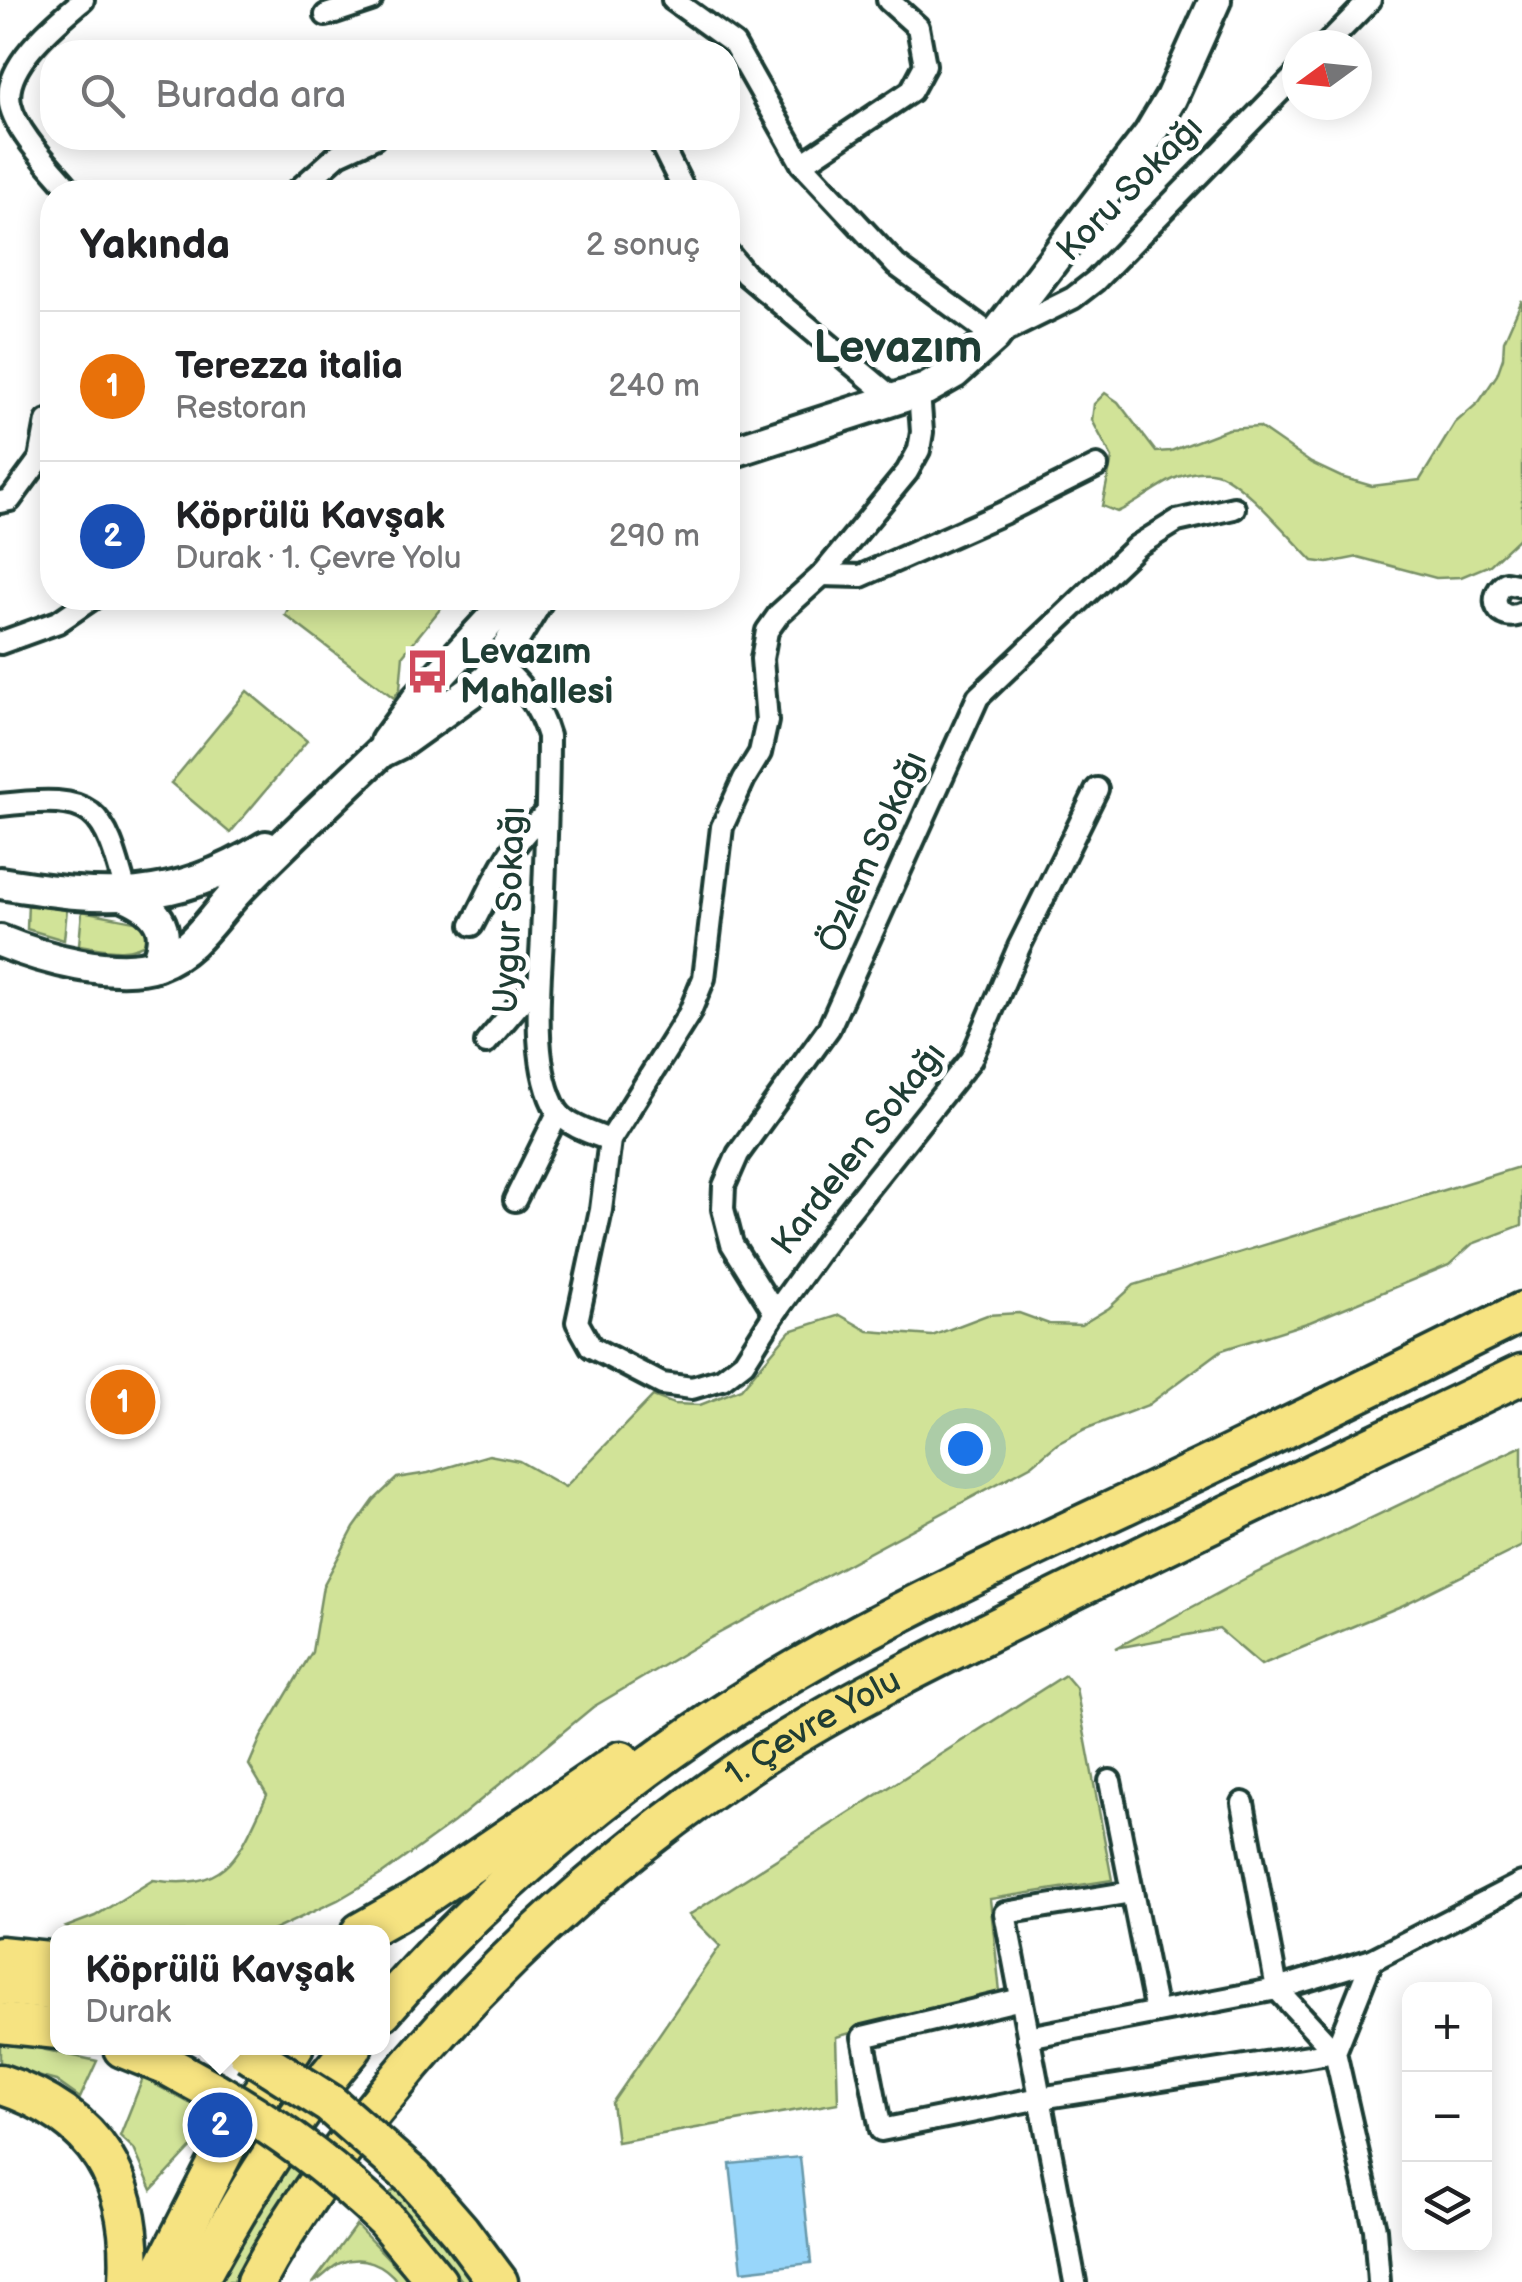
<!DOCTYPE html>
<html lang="tr">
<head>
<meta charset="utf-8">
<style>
	:root { --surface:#fff; --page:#f2f2f2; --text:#202124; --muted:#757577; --line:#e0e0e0; --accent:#db2777 }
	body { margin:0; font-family:"Balsamiq Sans",sans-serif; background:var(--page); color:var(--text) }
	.controls { position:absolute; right:30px; bottom:30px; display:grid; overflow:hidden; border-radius:20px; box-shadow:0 5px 25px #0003 }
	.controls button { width:90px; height:90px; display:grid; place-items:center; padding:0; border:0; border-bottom:2px solid var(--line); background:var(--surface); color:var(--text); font:50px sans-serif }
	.compass { position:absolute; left:1282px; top:30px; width:90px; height:90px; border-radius:50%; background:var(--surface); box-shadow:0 5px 25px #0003; rotate:255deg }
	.you { position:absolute; left:965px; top:1448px; width:35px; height:35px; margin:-25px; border:8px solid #fff; border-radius:50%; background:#1a73e8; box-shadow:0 0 0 15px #1a73e833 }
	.badge { display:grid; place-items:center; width:65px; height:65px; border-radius:50%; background:var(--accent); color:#fff; font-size:32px; font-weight:700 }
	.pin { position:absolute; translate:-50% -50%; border:5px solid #fff; box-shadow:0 2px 10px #0006 }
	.popup { position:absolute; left:50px; top:1925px; width:340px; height:130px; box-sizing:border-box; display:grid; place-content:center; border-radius:20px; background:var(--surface); filter:drop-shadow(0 2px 8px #0005); font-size:32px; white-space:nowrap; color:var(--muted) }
	.popup b { font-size:38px; color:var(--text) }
	.popup::after { content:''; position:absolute; left:50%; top:100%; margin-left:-20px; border:20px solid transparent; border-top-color:var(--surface) }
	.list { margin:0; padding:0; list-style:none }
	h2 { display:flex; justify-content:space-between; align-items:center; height:130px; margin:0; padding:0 40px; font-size:42px }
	h2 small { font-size:32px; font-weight:400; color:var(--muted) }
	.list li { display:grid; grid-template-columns:65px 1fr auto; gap:30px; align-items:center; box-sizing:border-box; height:150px; padding:0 40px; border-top:2px solid var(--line) }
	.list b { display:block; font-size:38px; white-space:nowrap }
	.list p { margin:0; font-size:32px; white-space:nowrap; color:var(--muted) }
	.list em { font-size:32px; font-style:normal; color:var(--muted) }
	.icon { flex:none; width:55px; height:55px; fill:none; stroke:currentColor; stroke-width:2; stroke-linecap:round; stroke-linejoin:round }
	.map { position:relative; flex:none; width:1522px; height:2282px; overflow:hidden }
	.search { position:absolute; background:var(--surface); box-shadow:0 5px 25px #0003; left:40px; top:40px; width:700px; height:110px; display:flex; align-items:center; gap:25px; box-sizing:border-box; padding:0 35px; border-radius:40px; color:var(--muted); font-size:38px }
	.panel { position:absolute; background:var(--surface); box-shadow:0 5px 25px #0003; left:40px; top:180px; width:700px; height:430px; border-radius:40px }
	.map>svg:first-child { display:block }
	.green { fill:#d1e398; stroke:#789066; stroke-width:2.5 }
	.water { fill:#98d6fa; stroke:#6899ab; stroke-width:2.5 }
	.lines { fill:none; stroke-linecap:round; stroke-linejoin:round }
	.street-casing { stroke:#1f3d34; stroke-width:28 }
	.secondary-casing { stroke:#1f3d34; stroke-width:38 }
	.highway-casing { stroke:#1f3d34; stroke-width:45 }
	.street { stroke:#fff; stroke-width:20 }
	.secondary { stroke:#fff; stroke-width:30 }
	.highway { stroke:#f6e381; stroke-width:38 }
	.highway-bridge-casing { stroke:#1f3d34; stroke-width:45; stroke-linecap:butt }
	.highway-bridge { stroke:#f6e381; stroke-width:38 }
	.labels { text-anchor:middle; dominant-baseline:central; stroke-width:10; stroke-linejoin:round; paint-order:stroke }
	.street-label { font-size:35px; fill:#1f3d34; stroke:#fff }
	.poi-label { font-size:35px; font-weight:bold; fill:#1f3d34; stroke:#fff; text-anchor:start }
	.district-label { font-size:45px; font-weight:bold; fill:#1f3d34; stroke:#fff }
</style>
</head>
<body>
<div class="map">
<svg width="1522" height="2282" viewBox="0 0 1522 2282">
	<rect width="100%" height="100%" fill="#fff"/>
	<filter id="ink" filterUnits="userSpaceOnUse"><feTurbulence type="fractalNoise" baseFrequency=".01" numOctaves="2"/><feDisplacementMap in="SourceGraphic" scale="20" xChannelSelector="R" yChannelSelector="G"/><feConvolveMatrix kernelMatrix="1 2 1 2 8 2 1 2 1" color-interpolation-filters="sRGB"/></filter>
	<g filter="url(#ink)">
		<g class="green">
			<path d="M1522,300V535L1490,565L1461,577L1436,578L1358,557L1328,563L1313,561C1293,541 1241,479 1216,473C1204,470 1189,473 1178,477C1156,486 1139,503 1117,512L1102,506L1112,458L1092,420L1094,404L1105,393L1118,402L1156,452L1171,451L1228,429L1259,427L1311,463L1341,477L1372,486L1420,480L1455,423L1479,402L1497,375L1503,358L1504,341Z"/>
			<polygon points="293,598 449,598 403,655 400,689 394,698 285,615"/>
			<polygon points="247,691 307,741 230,833 171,783"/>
			<polygon points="28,902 67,908 64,940 27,929"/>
			<path d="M82,911L145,923L150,932L148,941C130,957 101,948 79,945Z"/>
			<path d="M1522,1166V1225L1472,1244L1449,1265L1310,1322L1222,1350L1148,1405L1085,1429L1057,1444L1032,1465L701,1643L593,1707L454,1822L382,1874L338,1900L270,1932H74L66,1927L95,1916L153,1880C229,1892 239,1855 267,1795L249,1765L261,1737L312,1652L323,1586L354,1528L374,1500L397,1478L428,1473L489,1455L519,1461L565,1487L653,1396L674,1404L700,1405L741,1389L790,1331L840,1315L868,1331L932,1336L987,1315L1019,1313L1049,1324L1081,1325L1109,1308L1134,1285Z"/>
			<polygon points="1522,1446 1522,1546 1401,1606 1261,1665 1219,1629 1116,1648 1250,1576"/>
			<polygon points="1065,1675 1076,1688 1112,1880 990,1899 1000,1992 836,2037 838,2103 617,2142 612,2103 720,1946 689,1915"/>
			<polygon points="0,2040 97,2061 80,2098 56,2081 0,2066"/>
			<polygon points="143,2078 217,2118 199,2146 195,2144 152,2190 134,2149 120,2136"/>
			<polygon points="290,2165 302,2175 250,2253 235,2282 219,2282"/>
			<polygon points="400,2185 487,2282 463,2282 431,2241 386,2196"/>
			<path d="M356,2225L411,2282H398C384,2264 364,2254 340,2263C331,2267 323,2278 314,2282Z"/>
		</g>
		<polygon class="water" points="800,2157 811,2263 742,2271 730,2164"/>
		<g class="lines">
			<defs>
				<g id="street">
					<polyline points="673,0 734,44 802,164 896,265 994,337 1073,298 1095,281 1297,74"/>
					<polyline points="326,15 371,0"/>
					<polyline points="1326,45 1370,0"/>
					<polyline points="658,138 685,192"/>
					<polyline points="802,164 911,91 925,65 918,27 888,0"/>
					<path d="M72,192C54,170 16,133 10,104C2,66 57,22 83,0"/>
					<polyline points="296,192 339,154 374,138"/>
					<polyline points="728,253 745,274 895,400"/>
					<polyline points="919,392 922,432 919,450 907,472 822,575 779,614 767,631 762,659 767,721 760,753 744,779 722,827 704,978 689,1014 610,1140 601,1210 577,1322 591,1347 662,1384 692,1388 722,1379 744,1362 775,1313 839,1224 971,1059 1019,947 1097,789"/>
					<polyline points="0,502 10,500 40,459 47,421 52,420"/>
					<polyline points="822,575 861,576 1003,513 1097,466"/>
					<path d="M1522,586L1506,583C1485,598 1499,624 1522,613"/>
					<polyline points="0,643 58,622 93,598"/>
					<path d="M499,664C523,686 539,705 548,736C548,803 545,870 542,936C540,985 530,1066 557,1111C567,1126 594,1134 610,1140"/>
					<path d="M0,805C96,794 103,806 127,896"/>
					<path d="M472,925C493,886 509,841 545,815"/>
					<polyline points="486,1043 537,983"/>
					<polyline points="515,1200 558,1113"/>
					<polyline points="775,1313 732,1244 723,1209 724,1186 738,1154 829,1028 978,697 1137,546 1177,521 1234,508"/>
					<polyline points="1110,1781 1156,2012"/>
					<polyline points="1021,1999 863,2037 881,2130 1040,2098 1335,2052 1277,1989 1372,1960"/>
					<polyline points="1028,2037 1277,1989 1243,1803"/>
					<polyline points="1075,2282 1005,1913 1132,1892"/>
					<polyline points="1379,2282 1375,2229 1335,2052 1372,1960 1522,1883"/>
				</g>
				<g id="secondary">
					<polyline points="728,453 926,389 954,373 994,337 1149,135 1171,98 1215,0"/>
					<polyline points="386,742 416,701 511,598"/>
					<path d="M0,883C105,900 172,905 266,847"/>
					<path d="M127,896C161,911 172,932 155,965"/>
					<path d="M0,941C42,958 115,979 158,964C196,950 215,913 242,886C287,840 335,796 381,752L401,742L489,679L538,598"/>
				</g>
				<g id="highway">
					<polyline points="361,1932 416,1901 621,1761"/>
					<polyline points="0,1956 58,1962"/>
					<polyline points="0,1985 58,1991"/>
					<path d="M382,2011C493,1882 648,1755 795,1670C922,1596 1056,1538 1188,1475C1300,1422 1411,1367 1522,1312"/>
					<polyline points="0,2023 58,2029"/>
					<polyline points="123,2048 170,2067 215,2092"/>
					<path d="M0,2084C98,2116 135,2181 129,2282"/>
					<polyline points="413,2177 460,2231 498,2282"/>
					<polyline points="385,2219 437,2282"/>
					<polyline points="157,2282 232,2135 293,2048"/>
					<path d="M197,2282C241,2200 291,2118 352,2048"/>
					<path id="s1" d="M256,2282C293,2212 342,2147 393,2086C494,1962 614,1856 746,1766C839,1704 941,1656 1041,1606C1200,1527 1361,1451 1522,1374"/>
				</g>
			</defs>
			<use href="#street" class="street-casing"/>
			<use href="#secondary" class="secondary-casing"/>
			<use href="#highway" class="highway-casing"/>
			<use href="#street" class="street"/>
			<use href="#secondary" class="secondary"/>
			<use href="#highway" class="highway"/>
			<defs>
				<g id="highway-bridge">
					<polyline points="248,2052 330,2104 413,2177"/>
					<path d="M215,2092C277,2127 333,2169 385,2219"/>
				</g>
			</defs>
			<use href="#highway-bridge" class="highway-bridge-casing"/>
			<use href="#highway-bridge" class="highway-bridge"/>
		</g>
	</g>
	<defs>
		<symbol id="bus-bare" viewBox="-9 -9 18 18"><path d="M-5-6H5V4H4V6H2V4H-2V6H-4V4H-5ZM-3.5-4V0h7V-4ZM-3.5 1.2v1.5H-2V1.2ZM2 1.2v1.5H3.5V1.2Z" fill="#d1495b" stroke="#fff" stroke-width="2.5" paint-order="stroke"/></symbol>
	</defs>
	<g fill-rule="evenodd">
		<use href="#bus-bare" x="396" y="640" width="63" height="63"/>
	</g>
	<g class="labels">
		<g class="street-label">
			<text transform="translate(1130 189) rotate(-45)">Koru Sokağı</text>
			<text transform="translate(873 852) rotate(-66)">Özlem Sokağı</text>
			<text transform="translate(510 910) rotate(-88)">Uygur Sokağı</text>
			<text transform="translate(859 1149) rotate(-52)">Kardelen Sokağı</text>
			<text stroke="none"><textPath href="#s1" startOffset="795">1. Çevre Yolu</textPath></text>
		</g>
		<g class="poi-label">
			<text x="460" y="652">Levazım<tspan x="460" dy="40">Mahallesi</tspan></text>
		</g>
		<g class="district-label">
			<text x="898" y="348">Levazım</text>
		</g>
	</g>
</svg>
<div class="controls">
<button>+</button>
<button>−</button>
<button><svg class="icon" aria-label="layers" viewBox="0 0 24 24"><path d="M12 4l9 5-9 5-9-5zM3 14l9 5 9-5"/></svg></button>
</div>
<svg class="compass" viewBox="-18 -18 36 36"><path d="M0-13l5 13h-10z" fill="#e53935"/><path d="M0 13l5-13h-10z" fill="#757577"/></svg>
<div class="you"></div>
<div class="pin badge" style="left:123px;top:1402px;background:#e8710a">1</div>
<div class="pin badge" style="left:220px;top:2125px;background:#1a4fb4">2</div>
<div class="popup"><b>Köprülü Kavşak</b>Durak</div>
<div class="search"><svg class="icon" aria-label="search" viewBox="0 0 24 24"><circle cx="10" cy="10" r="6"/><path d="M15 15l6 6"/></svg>Burada ara</div>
<section class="panel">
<h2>Yakında<small>2 sonuç</small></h2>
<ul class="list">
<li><span class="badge" style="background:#e8710a">1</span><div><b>Terezza italia</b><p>Restoran</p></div><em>240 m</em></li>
<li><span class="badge" style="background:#1a4fb4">2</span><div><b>Köprülü Kavşak</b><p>Durak · 1. Çevre Yolu</p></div><em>290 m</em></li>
</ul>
</section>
</div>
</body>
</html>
